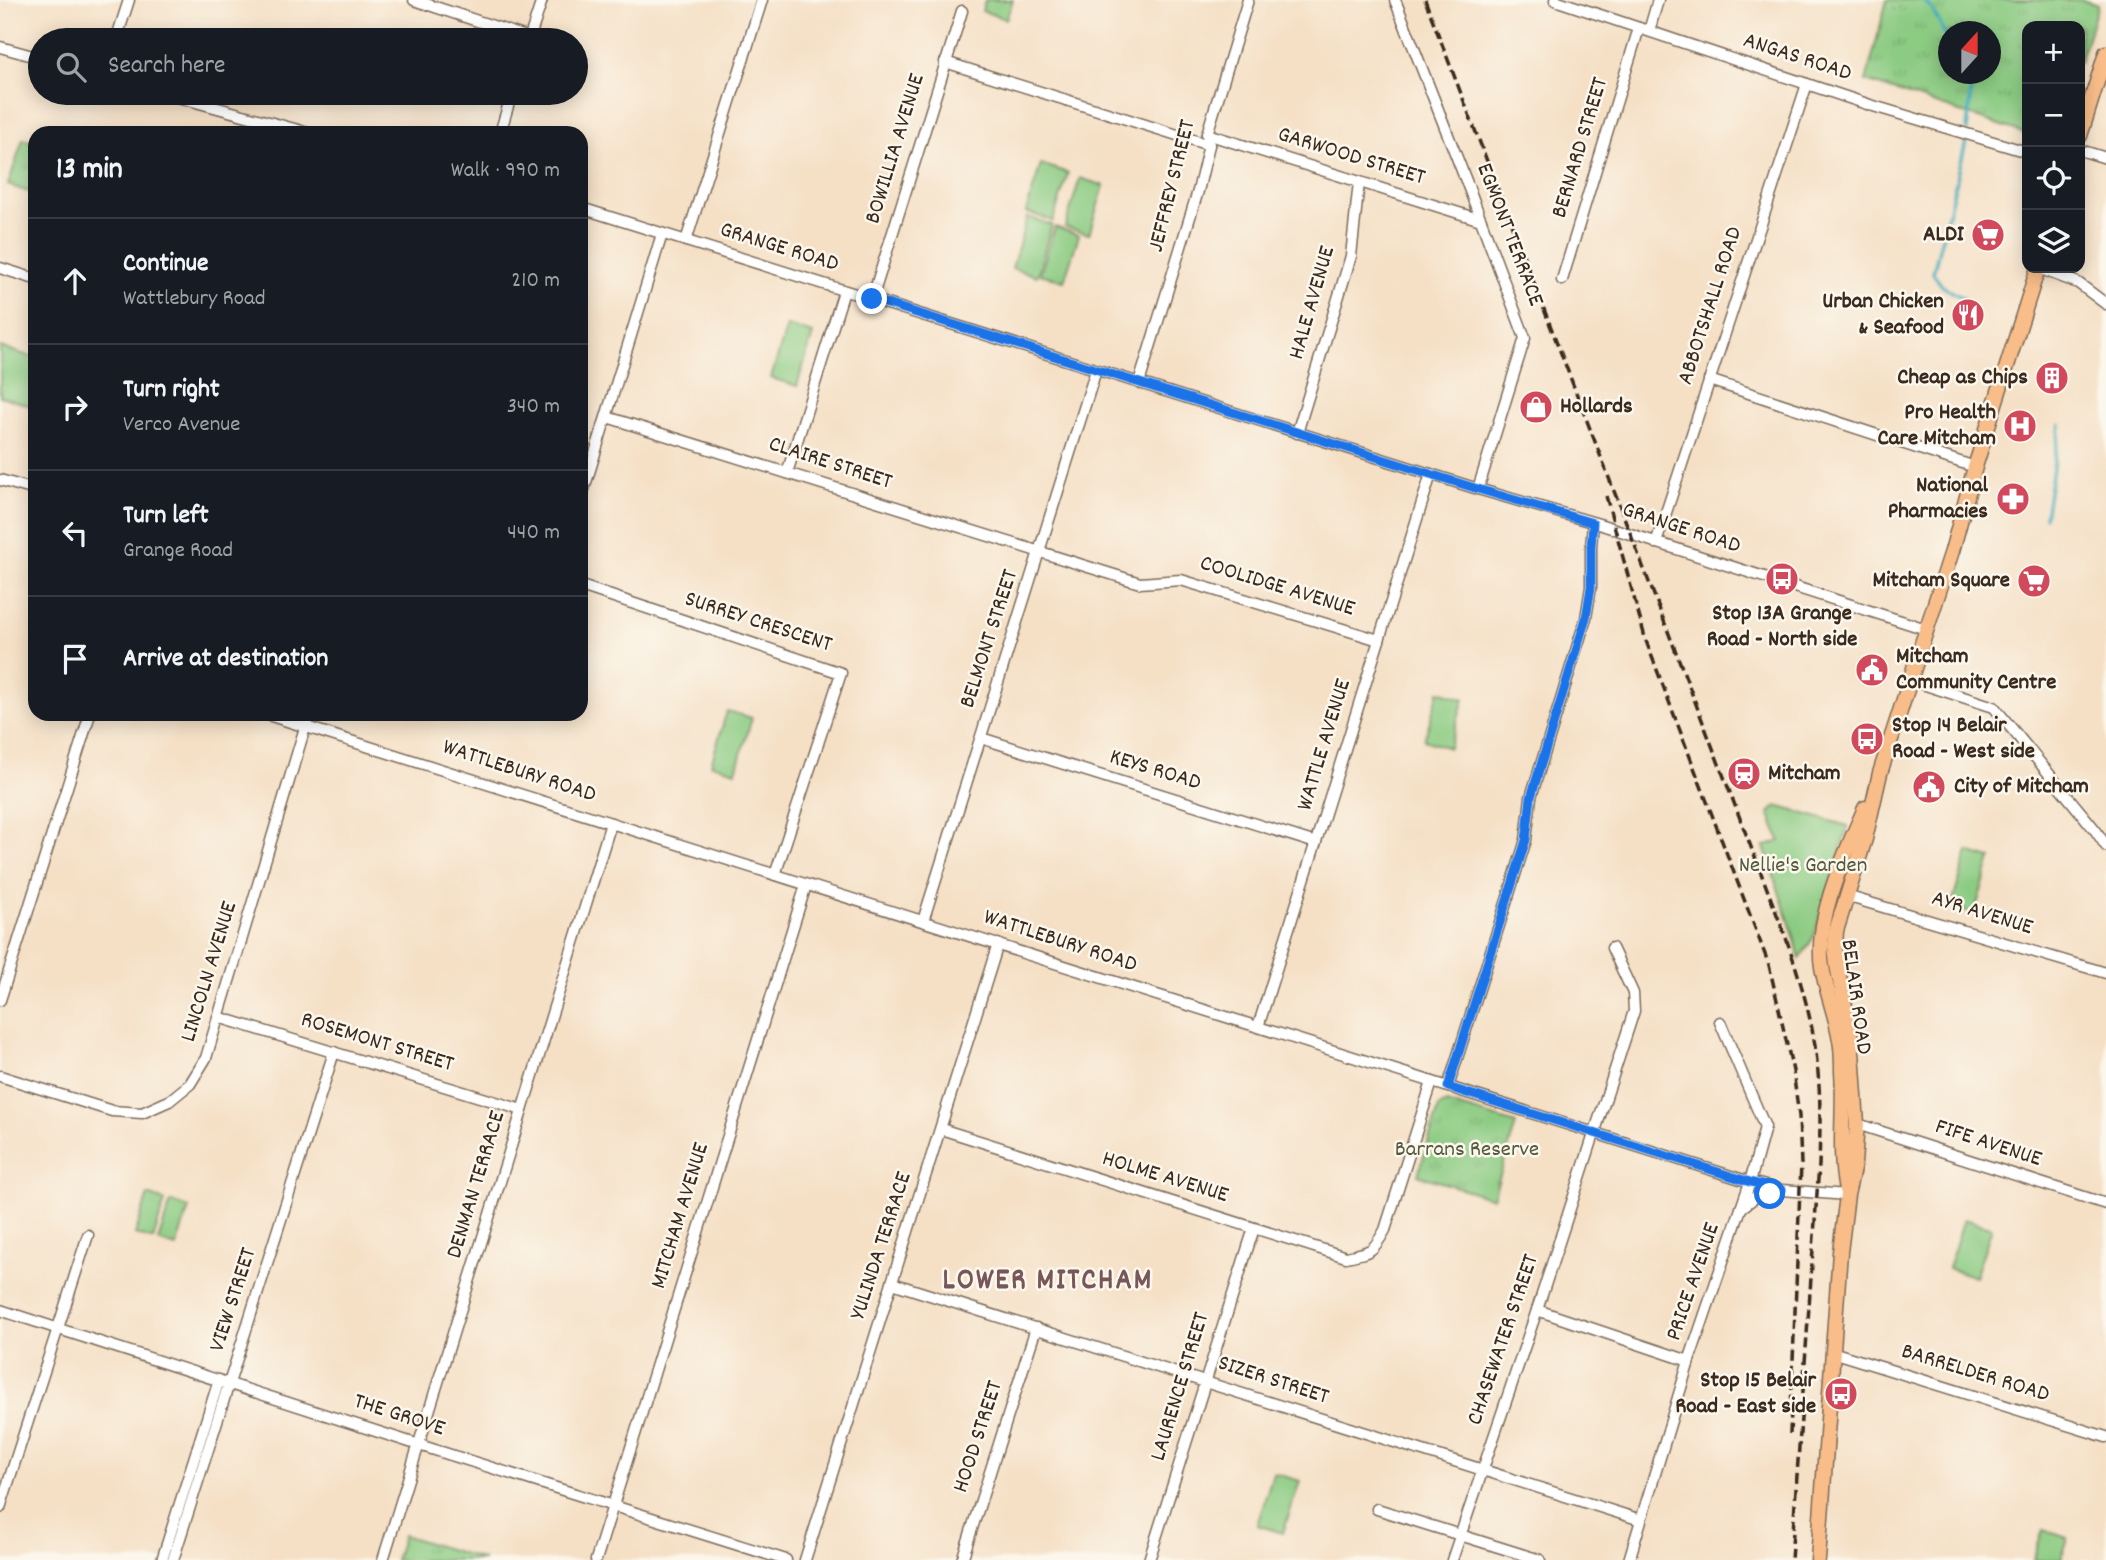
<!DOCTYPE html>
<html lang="en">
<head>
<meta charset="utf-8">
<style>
	:root { --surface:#171b24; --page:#20242c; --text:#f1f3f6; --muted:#9ea1a6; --line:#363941 }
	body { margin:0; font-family:Dekko,sans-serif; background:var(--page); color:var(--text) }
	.controls { position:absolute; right:21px; top:21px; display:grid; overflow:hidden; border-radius:14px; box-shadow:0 4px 18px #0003 }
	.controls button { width:63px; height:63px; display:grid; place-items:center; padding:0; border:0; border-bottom:2px solid var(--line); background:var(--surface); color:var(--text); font:35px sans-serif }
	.compass { position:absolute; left:1938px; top:21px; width:63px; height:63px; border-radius:50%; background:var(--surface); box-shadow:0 4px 18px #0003; rotate:21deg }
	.stop { position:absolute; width:21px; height:21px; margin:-16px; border:5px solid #1a73e8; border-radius:50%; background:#fff }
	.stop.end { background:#1a73e8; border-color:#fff; box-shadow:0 2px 7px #0008 }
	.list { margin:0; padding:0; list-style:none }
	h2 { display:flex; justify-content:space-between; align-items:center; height:91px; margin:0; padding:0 28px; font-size:30px }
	h2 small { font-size:23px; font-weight:400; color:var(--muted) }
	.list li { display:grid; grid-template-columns:46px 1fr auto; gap:21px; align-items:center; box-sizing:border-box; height:126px; padding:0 28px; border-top:2px solid var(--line) }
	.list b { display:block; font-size:26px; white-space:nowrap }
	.list p { margin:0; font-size:23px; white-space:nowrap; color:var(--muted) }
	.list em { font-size:23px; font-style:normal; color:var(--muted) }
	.icon { flex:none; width:38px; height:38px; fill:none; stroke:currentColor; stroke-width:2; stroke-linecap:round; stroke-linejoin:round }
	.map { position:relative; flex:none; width:2106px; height:1560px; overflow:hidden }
	.search { position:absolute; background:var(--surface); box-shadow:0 4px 18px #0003; left:28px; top:28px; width:560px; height:77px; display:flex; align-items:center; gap:18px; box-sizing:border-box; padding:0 24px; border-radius:38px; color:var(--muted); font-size:26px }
	.panel { position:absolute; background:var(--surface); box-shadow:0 4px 18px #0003; left:28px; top:126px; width:560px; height:595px; border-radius:21px }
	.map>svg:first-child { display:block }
	.green { fill:#8bcb82; stroke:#637a50; stroke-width:2 }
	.park { fill:url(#park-tufts); stroke:#637a50; stroke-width:2; fill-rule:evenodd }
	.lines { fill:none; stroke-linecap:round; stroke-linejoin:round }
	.stream { stroke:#3cabba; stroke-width:3.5 }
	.minor-casing { stroke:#7c6a59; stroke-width:13 }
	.major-casing { stroke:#7c6a59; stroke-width:17 }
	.minor { stroke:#fff; stroke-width:10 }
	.major { stroke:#f8bd89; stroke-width:14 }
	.rail { stroke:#3b2a1e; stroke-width:3.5; stroke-dasharray:10 5; stroke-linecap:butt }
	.route { stroke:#1a73e8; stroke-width:9 }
	.labels { text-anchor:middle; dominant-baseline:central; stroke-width:5; stroke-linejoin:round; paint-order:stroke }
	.street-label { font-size:23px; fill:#3b2a1e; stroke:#fbf7ec }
	.poi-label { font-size:23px; font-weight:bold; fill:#3b2a1e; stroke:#fbf7ec; text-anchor:end }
	.park-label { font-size:23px; fill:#535a3c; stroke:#fbf7ec }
	.district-label { font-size:30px; font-weight:bold; letter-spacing:2px; fill:#77575a; stroke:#fbf7ec }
</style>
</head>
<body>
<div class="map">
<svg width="2106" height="1560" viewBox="0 0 2106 1560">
	<defs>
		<pattern id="park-tufts" width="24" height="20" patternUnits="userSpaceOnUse" patternTransform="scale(1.75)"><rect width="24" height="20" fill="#8bcb82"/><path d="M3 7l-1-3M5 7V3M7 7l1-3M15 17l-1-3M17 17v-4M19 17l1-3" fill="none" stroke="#79ae70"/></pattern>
	</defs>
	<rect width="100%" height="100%" fill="#fbf7ec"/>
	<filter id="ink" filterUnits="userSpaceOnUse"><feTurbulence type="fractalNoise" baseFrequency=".0143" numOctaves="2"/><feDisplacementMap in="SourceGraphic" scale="14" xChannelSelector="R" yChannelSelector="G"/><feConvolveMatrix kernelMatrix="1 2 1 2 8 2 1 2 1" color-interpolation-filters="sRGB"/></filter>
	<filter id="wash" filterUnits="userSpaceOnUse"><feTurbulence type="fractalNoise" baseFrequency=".00686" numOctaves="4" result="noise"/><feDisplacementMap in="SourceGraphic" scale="28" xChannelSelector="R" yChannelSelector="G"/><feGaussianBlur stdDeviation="1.57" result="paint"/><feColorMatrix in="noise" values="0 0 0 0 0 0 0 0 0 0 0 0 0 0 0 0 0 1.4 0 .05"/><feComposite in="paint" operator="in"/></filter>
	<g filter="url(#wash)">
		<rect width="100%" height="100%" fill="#f5e0c6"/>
		<g class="green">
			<polygon points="985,0 1013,0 1006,19 982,11"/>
			<polygon points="1041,164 1068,173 1053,221 1026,212"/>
			<polygon points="1080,178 1104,186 1089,234 1065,227"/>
			<polygon points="1027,217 1052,225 1037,276 1012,268"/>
			<polygon points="1055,227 1079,235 1064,281 1040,274"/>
			<polygon points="787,326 813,334 797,386 771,378"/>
			<polygon points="0,347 35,358 35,393 31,406 0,396"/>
			<polygon points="1439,691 1464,699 1449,748 1424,740"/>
			<polygon points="727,711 752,718 736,771 711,764"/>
			<polygon points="1776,806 1848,826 1814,936 1800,959 1794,936 1764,847 1780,841 1769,813"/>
			<polygon points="1968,852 1991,859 1974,914 1951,907"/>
			<polygon points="148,1195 165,1201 153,1240 135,1234"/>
			<polygon points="171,1202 189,1208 176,1247 158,1241"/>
			<polygon points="1964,1219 1992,1228 1975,1277 1948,1268"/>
			<polygon points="1273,1473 1300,1481 1283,1533 1257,1525"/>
			<polygon points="2043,1530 2068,1538 2061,1560 2033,1560"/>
		</g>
		<g class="park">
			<path d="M1887,0H2082L2098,5L2080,63V26H2027V134L1866,81ZM1948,32H1990V74H1948Z"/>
			<polygon points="23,139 35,143 35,194 8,185"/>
			<polygon points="1446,1103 1516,1124 1493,1198 1418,1175 1439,1107"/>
			<polygon points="403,1535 484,1560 395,1560"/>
		</g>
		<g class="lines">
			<g class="stream">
				<polyline points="1922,0 1932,9 1948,40"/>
				<polyline points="1962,74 1971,91 1967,130"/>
				<polyline points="1963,298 1942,286 1933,273 1967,138"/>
				<polyline points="2045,517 2060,425"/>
			</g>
		</g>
	</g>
	<g filter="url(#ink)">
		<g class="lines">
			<defs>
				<g id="minor">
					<polyline points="414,0 529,38"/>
					<polyline points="1395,0 1470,191 1525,338 1478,489"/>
					<polyline points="1555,0 1870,105 2027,152"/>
					<polyline points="1649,31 1658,0"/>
					<polyline points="116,40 129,0"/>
					<polyline points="529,40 542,0"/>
					<polyline points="0,47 40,58"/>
					<polyline points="945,62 1209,145"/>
					<polyline points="163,93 309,133"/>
					<polyline points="500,133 512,93"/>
					<polyline points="1207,134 1481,220"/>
					<polyline points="2080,150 2106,158"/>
					<polyline points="581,208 1478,489 1599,524 1926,629"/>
					<polyline points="686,241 762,0"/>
					<polyline points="0,268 35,279"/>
					<polyline points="2038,268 2078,283 2106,304"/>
					<polyline points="1562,280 1639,28"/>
					<polyline points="872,299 962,11"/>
					<polyline points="1709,380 1975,467"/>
					<polyline points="1139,383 1198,191 1209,145 1207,134 1248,0"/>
					<polyline points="607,417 1140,583 1181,580 1379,640"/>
					<polyline points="1297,433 1351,256 1359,182"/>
					<polyline points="787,473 844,291"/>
					<polyline points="0,480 35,490"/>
					<polyline points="581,499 662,234"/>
					<polyline points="1656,543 1807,84"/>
					<polyline points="581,586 841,673 775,875"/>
					<polyline points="1910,680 1994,707 2096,831 2106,846"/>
					<polyline points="265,714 1750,1182 1782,1190 1847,1195"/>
					<polyline points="981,738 1316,843"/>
					<polyline points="1846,896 2106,973"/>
					<polyline points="923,921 1096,370"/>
					<polyline points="0,1000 90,714"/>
					<polyline points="218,1017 522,1110"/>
					<polyline points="1258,1027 1431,474"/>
					<polyline points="0,1076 112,1111 142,1113 169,1101 190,1084 206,1058 309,714"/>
					<polyline points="1448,1087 1526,840 1531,797 1586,618 1591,587 1591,547 1593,523"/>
					<polyline points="1857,1124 2106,1204"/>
					<path d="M941,1129L1346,1257C1371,1252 1373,1252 1385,1230L1432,1082"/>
					<polyline points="1741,1208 1754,1198 1780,1191"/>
					<polyline points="892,1283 1641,1520"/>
					<polyline points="0,1310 419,1445 786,1560"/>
					<polyline points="1537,1310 1689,1361"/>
					<polyline points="1832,1352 2106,1437"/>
					<polyline points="0,1508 88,1235"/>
					<polyline points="1377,1509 1540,1560"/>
					<polyline points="162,1560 219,1380"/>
					<polyline points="173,1560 334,1052"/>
					<polyline points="383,1560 611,823"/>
					<polyline points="596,1560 806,885"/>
					<polyline points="805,1560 998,944"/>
					<polyline points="962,1560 1036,1328"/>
					<polyline points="1149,1560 1254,1228"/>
					<polyline points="1452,1560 1537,1310 1634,1011 1633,993 1612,948"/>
					<polyline points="1629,1560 1689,1361 1750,1182 1765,1127 1720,1022"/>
				</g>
				<g id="major">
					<polyline points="2080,136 2106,53"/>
					<path d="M1846,1190C1838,1151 1845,1111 1842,1072C1842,1061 1842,1050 1840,1040C1836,1015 1826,991 1822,967C1814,918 1846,852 1865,808"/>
					<polyline points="1818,1560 1840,1252 1847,1195 1854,1164 1857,1124 1851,1037 1837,965 1835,946 1836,931 1865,839 1880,773 1952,551 1975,467 2038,268"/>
				</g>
			</defs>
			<use href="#minor" class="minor-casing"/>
			<use href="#major" class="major-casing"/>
			<use href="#minor" class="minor"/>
			<use href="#major" class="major"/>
			<g class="rail">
				<path d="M1425,0L1786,938C1801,981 1815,1028 1818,1073C1821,1104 1820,1134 1819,1165L1791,1560"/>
				<polyline points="1606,496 1646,641 1769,965 1793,1071 1799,1116 1801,1164 1790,1434"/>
			</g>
		</g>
	</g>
	<g class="lines" filter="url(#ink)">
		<polyline class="route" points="872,299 1478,489 1593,523 1591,547 1591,587 1586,618 1531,797 1526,840 1448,1087 1750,1182 1782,1190 1770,1194"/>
	</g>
	<defs>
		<symbol id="supermarket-disc" viewBox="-11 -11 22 22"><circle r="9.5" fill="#d1495b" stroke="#fbf7ec"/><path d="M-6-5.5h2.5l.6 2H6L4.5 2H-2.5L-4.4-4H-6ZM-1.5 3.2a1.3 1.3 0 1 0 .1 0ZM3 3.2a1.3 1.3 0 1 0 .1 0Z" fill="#fff"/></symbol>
		<symbol id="restaurant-disc" viewBox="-11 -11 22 22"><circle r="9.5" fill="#d1495b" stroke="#fbf7ec"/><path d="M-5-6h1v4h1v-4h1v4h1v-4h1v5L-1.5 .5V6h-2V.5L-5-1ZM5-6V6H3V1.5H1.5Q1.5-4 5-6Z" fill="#fff"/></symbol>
		<symbol id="building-disc" viewBox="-11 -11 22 22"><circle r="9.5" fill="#d1495b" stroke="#fbf7ec"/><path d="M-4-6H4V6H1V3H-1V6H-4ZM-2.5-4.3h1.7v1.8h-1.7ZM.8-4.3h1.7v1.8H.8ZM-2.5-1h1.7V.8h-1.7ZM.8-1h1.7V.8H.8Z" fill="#fff"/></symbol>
		<symbol id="shop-disc" viewBox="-11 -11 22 22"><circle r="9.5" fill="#d1495b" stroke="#fbf7ec"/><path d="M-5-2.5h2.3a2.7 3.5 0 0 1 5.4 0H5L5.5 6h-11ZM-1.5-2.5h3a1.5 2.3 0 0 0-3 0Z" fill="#fff"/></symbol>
		<symbol id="hospital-disc" viewBox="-11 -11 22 22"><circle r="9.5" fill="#d1495b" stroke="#fbf7ec"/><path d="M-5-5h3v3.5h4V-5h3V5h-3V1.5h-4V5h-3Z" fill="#fff"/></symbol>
		<symbol id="pharmacy-disc" viewBox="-11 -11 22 22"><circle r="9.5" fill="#d1495b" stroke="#fbf7ec"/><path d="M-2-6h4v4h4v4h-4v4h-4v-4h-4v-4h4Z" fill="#fff"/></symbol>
		<symbol id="bus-disc" viewBox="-11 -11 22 22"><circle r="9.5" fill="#d1495b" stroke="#fbf7ec"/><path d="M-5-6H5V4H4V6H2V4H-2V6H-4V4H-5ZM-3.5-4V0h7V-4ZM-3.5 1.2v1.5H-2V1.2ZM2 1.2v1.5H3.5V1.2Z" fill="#fff"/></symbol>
		<symbol id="civic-disc" viewBox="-11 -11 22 22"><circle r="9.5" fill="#d1495b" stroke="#fbf7ec"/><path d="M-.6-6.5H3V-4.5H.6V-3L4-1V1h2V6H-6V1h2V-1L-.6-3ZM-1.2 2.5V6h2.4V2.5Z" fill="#fff"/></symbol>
		<symbol id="station-disc" viewBox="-11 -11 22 22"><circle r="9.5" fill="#d1495b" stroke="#fbf7ec"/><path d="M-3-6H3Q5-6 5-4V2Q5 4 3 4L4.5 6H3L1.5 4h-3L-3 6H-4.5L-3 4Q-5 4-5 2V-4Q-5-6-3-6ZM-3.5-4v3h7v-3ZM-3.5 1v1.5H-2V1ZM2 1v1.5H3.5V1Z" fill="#fff"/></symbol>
	</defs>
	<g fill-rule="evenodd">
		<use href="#supermarket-disc" x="1969" y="216" width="38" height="38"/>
		<use href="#restaurant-disc" x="1949" y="296" width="38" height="38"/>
		<use href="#building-disc" x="2033" y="359" width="38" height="38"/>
		<use href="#shop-disc" x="1517" y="388" width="38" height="38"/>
		<use href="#hospital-disc" x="2001" y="407" width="38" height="38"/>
		<use href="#pharmacy-disc" x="1994" y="480" width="38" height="38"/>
		<use href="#bus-disc" x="1763" y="560" width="38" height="38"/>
		<use href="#supermarket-disc" x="2015" y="562" width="38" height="38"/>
		<use href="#civic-disc" x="1853" y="651" width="38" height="38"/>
		<use href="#bus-disc" x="1848" y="720" width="38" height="38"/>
		<use href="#station-disc" x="1725" y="755" width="38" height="38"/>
		<use href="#civic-disc" x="1910" y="768" width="38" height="38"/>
		<use href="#bus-disc" x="1822" y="1375" width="38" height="38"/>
	</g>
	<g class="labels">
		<g class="street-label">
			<text transform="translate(1797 58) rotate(18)">ANGAS ROAD</text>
			<text transform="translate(1581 148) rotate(-73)">BERNARD STREET</text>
			<text transform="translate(896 149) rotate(-73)">BOWILLIA AVENUE</text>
			<text transform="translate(1351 157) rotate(17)">GARWOOD STREET</text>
			<text transform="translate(1173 186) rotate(-76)">JEFFREY STREET</text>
			<text transform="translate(1509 235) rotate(69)">EGMONT TERRACE</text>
			<text transform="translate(779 248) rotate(17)">GRANGE ROAD</text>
			<text transform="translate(1313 303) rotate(-74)">HALE AVENUE</text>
			<text transform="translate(1711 306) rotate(-72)">ABBOTSHALL ROAD</text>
			<text transform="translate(830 464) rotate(18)">CLAIRE STREET</text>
			<text transform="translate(1681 529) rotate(18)">GRANGE ROAD</text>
			<text transform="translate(1277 587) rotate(17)">COOLIDGE AVENUE</text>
			<text transform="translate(758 623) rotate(18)">SURREY CRESCENT</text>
			<text transform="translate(990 639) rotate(-72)">BELMONT STREET</text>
			<text transform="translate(1325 745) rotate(-73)">WATTLE AVENUE</text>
			<text transform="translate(1155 771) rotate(17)">KEYS ROAD</text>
			<text transform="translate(519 772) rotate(18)">WATTLEBURY ROAD</text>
			<text transform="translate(1982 914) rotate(17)">AYR AVENUE</text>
			<text transform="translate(1060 942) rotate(18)">WATTLEBURY ROAD</text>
			<text transform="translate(210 972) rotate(-73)">LINCOLN AVENUE</text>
			<text transform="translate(1855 997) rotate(82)">BELAIR ROAD</text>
			<text transform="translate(377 1043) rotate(17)">ROSEMONT STREET</text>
			<text transform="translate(1988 1144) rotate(18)">FIFE AVENUE</text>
			<text transform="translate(1165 1178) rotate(17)">HOLME AVENUE</text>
			<text transform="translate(477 1185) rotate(-73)">DENMAN TERRACE</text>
			<text transform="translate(681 1216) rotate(-73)">MITCHAM AVENUE</text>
			<text transform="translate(882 1246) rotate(-72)">YULINDA TERRACE</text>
			<text transform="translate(1694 1282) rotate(-71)">PRICE AVENUE</text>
			<text transform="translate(234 1300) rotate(-72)">VIEW STREET</text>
			<text transform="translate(1504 1340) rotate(-71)">CHASEWATER STREET</text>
			<text transform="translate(1975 1374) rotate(17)">BARRELDER ROAD</text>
			<text transform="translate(1273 1381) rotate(18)">SIZER STREET</text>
			<text transform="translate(1181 1387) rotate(-73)">LAURENCE STREET</text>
			<text transform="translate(399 1416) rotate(18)">THE GROVE</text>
			<text transform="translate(979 1437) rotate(-72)">HOOD STREET</text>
		</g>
		<g class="poi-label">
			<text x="1964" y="235">ALDI</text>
			<text x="1944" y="302">Urban Chicken<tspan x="1944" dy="26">&amp; Seafood</tspan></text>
			<text x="2028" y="378">Cheap as Chips</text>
			<text x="1560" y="407" text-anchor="start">Hollards</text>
			<text x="1996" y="413">Pro Health<tspan x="1996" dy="26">Care Mitcham</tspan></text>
			<text x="1988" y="486">National<tspan x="1988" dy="26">Pharmacies</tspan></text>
			<text x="2010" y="581">Mitcham Square</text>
			<text x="1782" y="614" text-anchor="middle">Stop 13A Grange<tspan x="1782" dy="26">Road - North side</tspan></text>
			<text x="1896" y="657" text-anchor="start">Mitcham<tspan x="1896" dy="26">Community Centre</tspan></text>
			<text x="1892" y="726" text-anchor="start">Stop 14 Belair<tspan x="1892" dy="26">Road - West side</tspan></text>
			<text x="1768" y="774" text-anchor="start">Mitcham</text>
			<text x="1954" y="787" text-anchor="start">City of Mitcham</text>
			<text x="1816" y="1381">Stop 15 Belair<tspan x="1816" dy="26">Road - East side</tspan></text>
		</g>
		<g class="park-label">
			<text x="1803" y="866">Nellie's Garden</text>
			<text x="1467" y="1150">Barrans Reserve</text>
		</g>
		<g class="district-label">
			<text x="1048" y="1282">LOWER MITCHAM</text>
		</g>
	</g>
</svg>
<div class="controls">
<button>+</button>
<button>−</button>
<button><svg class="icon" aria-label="locate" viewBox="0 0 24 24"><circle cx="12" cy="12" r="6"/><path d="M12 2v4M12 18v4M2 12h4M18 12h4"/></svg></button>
<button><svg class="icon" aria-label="layers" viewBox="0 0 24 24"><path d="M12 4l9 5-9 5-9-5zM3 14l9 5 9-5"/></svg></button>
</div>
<svg class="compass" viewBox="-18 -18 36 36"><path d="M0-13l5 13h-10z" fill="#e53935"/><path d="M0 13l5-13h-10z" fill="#9ea1a6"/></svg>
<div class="stop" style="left:1770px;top:1194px"></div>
<div class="stop end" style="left:872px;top:299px"></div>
<div class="search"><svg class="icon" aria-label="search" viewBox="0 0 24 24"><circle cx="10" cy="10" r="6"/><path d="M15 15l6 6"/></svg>Search here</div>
<section class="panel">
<h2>13 min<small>Walk · 990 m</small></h2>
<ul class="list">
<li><svg class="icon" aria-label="ahead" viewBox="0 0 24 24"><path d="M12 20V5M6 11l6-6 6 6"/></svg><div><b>Continue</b><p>Wattlebury Road</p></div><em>210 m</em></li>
<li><svg class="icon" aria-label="right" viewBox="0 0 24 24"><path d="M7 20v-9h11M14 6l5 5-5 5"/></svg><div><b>Turn right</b><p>Verco Avenue</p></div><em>340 m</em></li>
<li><svg class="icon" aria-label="left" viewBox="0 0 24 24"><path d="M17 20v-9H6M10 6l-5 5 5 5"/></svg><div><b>Turn left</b><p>Grange Road</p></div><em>440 m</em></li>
<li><svg class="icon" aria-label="arrive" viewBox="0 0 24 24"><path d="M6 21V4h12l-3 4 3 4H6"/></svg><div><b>Arrive at destination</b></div></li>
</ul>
</section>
</div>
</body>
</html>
